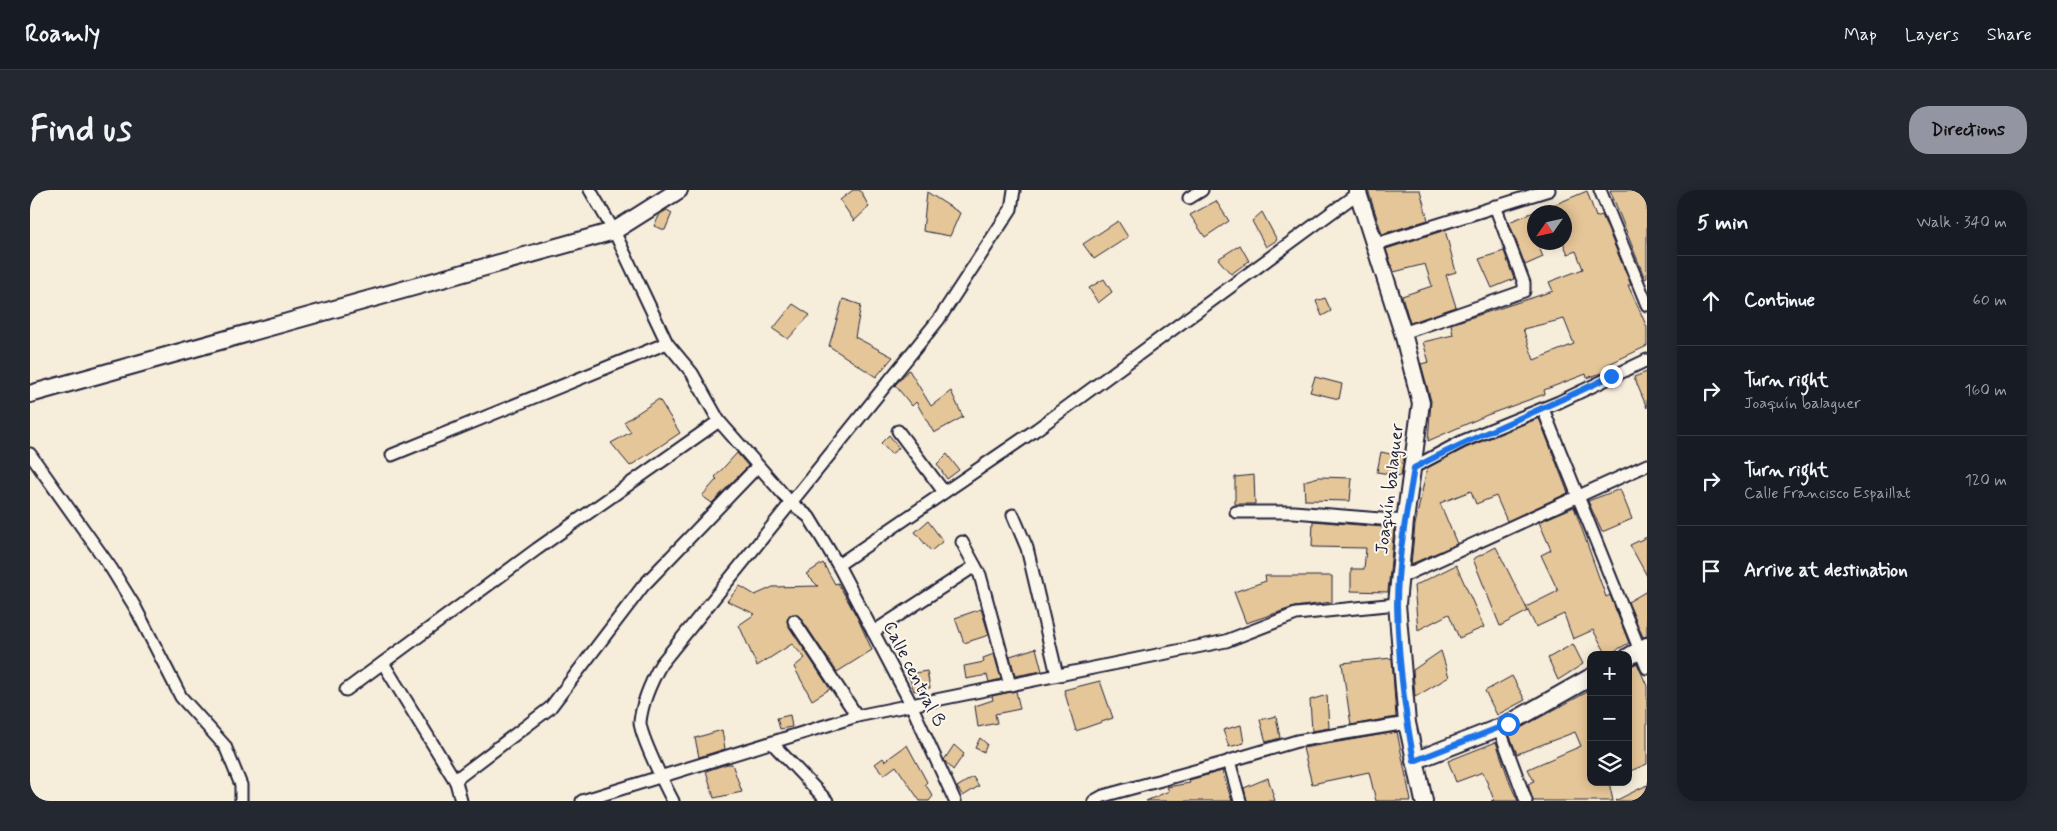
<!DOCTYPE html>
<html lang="en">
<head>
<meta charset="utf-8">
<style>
	:root { --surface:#171b24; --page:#242831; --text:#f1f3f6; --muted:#9ea1a6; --line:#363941; --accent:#9495a2 }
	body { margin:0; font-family:Mynerve,sans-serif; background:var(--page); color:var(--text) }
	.controls { position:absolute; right:15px; bottom:15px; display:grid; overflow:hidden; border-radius:10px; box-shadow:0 2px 12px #0003 }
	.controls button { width:45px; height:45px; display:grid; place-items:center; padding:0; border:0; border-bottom:1px solid var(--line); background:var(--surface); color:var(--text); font:25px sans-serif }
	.compass { position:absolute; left:1497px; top:15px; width:45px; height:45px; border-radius:50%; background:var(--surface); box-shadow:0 2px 12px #0003; rotate:236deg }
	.stop { position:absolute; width:15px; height:15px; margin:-11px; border:4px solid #1a73e8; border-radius:50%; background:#fff }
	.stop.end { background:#1a73e8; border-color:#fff; box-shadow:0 1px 5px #0008 }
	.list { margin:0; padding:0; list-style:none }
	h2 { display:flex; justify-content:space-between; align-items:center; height:65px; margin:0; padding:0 20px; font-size:21px }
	h2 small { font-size:16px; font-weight:400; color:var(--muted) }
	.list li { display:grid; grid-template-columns:32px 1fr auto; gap:15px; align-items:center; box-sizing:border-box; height:90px; padding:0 20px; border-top:1px solid var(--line) }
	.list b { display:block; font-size:19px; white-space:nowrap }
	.list p { margin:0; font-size:16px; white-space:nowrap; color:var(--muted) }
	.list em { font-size:16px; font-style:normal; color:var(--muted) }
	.icon { flex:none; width:28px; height:28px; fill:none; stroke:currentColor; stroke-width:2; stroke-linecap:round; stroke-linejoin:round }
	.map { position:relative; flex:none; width:1617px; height:611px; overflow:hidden; border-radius:20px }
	header { display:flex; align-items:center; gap:30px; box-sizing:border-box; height:70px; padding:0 25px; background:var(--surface); border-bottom:1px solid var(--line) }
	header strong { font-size:24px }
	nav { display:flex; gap:28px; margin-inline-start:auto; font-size:18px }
	.intro { display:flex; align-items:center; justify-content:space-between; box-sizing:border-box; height:120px; padding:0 30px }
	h1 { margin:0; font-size:35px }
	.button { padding:12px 22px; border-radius:20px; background:var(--accent); color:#111; font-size:18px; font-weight:700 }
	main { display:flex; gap:30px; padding:0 30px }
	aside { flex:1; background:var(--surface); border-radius:20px; box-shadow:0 2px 12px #0003 }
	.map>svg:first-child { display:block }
	.building { fill:#e5c698; stroke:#22223b; fill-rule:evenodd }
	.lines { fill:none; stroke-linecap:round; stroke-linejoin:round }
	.minor-casing { stroke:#22223b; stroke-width:15 }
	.secondary-casing { stroke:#22223b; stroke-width:20 }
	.minor { stroke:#fbf7ec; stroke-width:11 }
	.secondary { stroke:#fbf7ec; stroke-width:16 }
	.route { stroke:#1a73e8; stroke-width:6 }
	.labels { text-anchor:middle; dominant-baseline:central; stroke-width:4; stroke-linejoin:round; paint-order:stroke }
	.street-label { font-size:18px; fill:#22223b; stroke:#fbf7ec }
</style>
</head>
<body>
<header>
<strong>Roamly</strong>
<nav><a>Map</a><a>Layers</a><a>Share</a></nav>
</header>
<div class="intro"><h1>Find us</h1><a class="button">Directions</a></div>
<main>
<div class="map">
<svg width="1617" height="611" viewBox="0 0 1617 611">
	<rect width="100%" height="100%" fill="#f7eddb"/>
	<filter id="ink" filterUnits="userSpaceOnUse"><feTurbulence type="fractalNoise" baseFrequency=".02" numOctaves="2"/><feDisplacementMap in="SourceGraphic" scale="10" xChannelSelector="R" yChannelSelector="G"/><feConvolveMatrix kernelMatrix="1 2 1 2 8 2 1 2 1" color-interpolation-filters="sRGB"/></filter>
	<g filter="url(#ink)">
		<g class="building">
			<polygon points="823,0 830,0 839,17 824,31 810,10"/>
			<polygon points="1338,0 1390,0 1398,30 1352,44"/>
			<polygon points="1580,0 1617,0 1617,88 1615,89"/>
			<path d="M1557,1L1566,27L1572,25L1601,95H1598L1617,137V156L1577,175L1579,180L1577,181L1557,188L1556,184L1514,200L1515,204L1457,225L1398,251L1401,211L1391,174L1399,172L1393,152L1423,145L1421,134L1523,101L1519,92L1553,79L1546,61L1538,64L1534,55V22H1507ZM1534,129L1544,154L1504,170L1493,139Z"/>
			<polygon points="897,2 930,23 920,46 893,41"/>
			<polygon points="1186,11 1199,31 1175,47 1160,25"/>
			<polygon points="637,20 642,23 635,40 624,36 630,24"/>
			<polygon points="1232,22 1247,50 1236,57 1222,31"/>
			<polygon points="1504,22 1504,52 1507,52 1513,67 1495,75 1479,32"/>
			<polygon points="1088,31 1098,47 1064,69 1053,54"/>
			<polygon points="1415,40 1426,82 1416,85 1426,117 1380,133 1372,106 1402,96 1395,74 1364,82 1356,59"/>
			<polygon points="1210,55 1219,71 1201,84 1188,69"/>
			<polygon points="1474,61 1484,89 1462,98 1449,69"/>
			<polygon points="1074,89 1082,102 1068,113 1059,98"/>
			<polygon points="1295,108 1301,121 1292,126 1286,111"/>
			<polygon points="813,109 831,115 825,147 863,167 846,187 799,156"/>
			<polygon points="763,114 780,125 758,149 743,139"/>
			<polygon points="879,180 901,216 921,201 933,227 904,243 886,212 882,216 865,195"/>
			<polygon points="1617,182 1617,218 1604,187"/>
			<polygon points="1285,187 1312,194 1309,209 1280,202"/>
			<polygon points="629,209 650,243 600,276 581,253 601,242 594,232"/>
			<polygon points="1509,228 1538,303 1477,331 1466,306 1446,314 1441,301 1410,313 1427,354 1381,374 1385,335 1397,278 1436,258"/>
			<polygon points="859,245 869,258 861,264 851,253"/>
			<polygon points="1351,262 1374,267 1371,286 1347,282"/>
			<polygon points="707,263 718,276 682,313 672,306 687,289 685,287"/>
			<polygon points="917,264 929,280 917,289 907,274"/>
			<polygon points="1224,285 1225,314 1205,314 1205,287"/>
			<polygon points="1289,287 1322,288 1320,311 1275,310 1274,291"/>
			<polygon points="1590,299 1602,329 1572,342 1558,311"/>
			<polygon points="1544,317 1576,407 1580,405 1599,453 1577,465 1563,440 1543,449 1534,424 1506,437 1496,417 1528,401 1511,365 1521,360 1509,332"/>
			<polygon points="898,331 913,351 901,361 885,342"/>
			<polygon points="1283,331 1364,338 1358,402 1321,401 1321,379 1334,379 1336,358 1282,357"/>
			<polygon points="1617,347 1617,386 1600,355"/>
			<polygon points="1466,357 1498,421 1470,436 1443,369"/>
			<polygon points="793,373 805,394 808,393 828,429 842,460 807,482 770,427 764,424 759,425 757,431 758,435 800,499 782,510 764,477 775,468 762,454 727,476 709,435 725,424 697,411 710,396 725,405 743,397 788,396 776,384"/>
			<polygon points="1426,375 1454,437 1429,448 1419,424 1388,440 1384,396"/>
			<polygon points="1235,386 1302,386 1302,412 1264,417 1216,433 1204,402 1236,391"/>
			<polygon points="1617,401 1617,446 1613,447 1598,412"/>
			<polygon points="951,419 959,445 934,453 925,428"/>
			<polygon points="1543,454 1553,474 1528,490 1518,468"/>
			<polygon points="1006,458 1012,481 985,486 980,466"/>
			<polygon points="1411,461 1419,487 1385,507 1383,480"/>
			<polygon points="964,464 971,489 959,492 957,485 936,489 934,476 954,472 953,468"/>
			<polygon points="1362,468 1366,527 1321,535 1312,473"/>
			<polygon points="1607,473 1617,496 1617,574 1598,582 1598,477"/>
			<polygon points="897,481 900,498 884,501 878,484"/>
			<polygon points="1482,486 1495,510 1467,525 1455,501"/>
			<polygon points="1070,491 1083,528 1046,541 1034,500"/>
			<polygon points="1561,500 1561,592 1579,592 1583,611 1503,611 1498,594 1504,591 1498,579 1551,556 1545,542 1487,564 1479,544"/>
			<polygon points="986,501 990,519 965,524 967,533 948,537 945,516 963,510 962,506"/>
			<polygon points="1297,505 1299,538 1282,541 1280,510"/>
			<polygon points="760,525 762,537 750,539 747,528"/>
			<polygon points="1246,526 1250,548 1236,552 1230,530"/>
			<polygon points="1211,535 1214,553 1199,557 1193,540"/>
			<polygon points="692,540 695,559 669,567 665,548"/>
			<polygon points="1367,542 1381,611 1346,611 1339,582 1282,594 1273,558"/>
			<polygon points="950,548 957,554 954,562 945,558"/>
			<polygon points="1466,552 1481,596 1488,611 1461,611 1464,610 1453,582 1426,592 1418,571"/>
			<polygon points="877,555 897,592 895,594 903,606 899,611 890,611 866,576 854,585 845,574 853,568 855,571"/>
			<polygon points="924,555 934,564 923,580 914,570"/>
			<polygon points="697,574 702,574 712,602 684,608 676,581"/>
			<polygon points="1192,581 1202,611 1116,611 1139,601 1137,597 1160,593 1159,590"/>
			<polygon points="943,587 949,596 933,606 927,597"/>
			<polygon points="1238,588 1245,611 1217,611 1214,598"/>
			<polygon points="1617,595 1617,611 1585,611"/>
		</g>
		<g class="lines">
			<defs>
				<g id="minor">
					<polyline points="560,0 584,41 637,153 662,183 689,231 760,312 779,327 808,375 879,510 925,611"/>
					<polyline points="1570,0 1617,115"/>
					<polyline points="1159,8 1172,0"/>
					<polyline points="1343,55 1519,0"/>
					<polyline points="1373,143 1494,101 1494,93 1465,16"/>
					<polyline points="1513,219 1617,478"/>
					<polyline points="868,241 914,302"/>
					<polyline points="0,264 81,378 105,417 151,507 195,556 211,595 211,611"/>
					<polyline points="362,265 637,153"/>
					<polyline points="1384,277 1433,251 1529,212 1617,170"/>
					<polyline points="1206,322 1264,322 1375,331"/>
					<polyline points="983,325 997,358 1027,485"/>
					<polyline points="932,352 950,385 980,495"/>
					<polyline points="808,375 1007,239 1328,3"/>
					<polyline points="1369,388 1617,275"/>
					<polyline points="764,431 827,526"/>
					<polyline points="843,442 945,376"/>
					<polyline points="353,473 426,592"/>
					<polyline points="316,500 507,359 689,231"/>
					<polyline points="1469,538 1496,611"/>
					<polyline points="742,553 797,611"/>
					<polyline points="431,611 426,592 429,587 520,518 613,396 728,276"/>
					<polyline points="552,611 827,526 1196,451 1266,424 1367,414"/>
					<path d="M643,611C636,598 610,545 610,532C612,512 621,492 631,474L909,129L981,19L984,0"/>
					<polyline points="1064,611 1073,606 1201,571"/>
					<polyline points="1210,611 1199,571 1267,551 1377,533"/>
				</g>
				<g id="secondary">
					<polyline points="1327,0 1373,143 1391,213 1375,331 1367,414 1377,533 1394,611"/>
					<polyline points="0,204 584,41 649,0"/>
					<polyline points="1598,467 1617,456"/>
					<polyline points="1384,571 1478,534 1561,487"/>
				</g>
			</defs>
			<use href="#minor" class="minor-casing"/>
			<use href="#secondary" class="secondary-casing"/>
			<use href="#minor" class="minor"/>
			<use href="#secondary" class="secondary"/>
		</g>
	</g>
	<g class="lines" filter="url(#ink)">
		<path class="route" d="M1478,534L1384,571C1375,523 1368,464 1367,415C1367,369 1377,322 1384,278C1448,243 1516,219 1581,186"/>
	</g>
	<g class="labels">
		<g class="street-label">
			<text transform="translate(1360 299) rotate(-83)">Joaquín balaguer</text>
			<text transform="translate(884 484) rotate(63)">Calle central B</text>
		</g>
	</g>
</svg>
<div class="controls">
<button>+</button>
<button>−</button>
<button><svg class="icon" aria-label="layers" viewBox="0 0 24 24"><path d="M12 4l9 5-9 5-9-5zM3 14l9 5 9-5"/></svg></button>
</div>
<svg class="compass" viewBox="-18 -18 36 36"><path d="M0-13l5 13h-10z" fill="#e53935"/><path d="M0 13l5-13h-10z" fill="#9ea1a6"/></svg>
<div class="stop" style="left:1478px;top:534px"></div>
<div class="stop end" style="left:1581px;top:186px"></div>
</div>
<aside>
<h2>5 min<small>Walk · 340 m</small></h2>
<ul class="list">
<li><svg class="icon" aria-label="ahead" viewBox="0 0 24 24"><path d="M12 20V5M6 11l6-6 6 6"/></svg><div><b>Continue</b></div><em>60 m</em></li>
<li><svg class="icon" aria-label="right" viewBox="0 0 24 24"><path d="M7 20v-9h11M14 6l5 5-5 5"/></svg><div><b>Turn right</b><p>Joaquín balaguer</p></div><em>160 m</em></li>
<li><svg class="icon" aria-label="right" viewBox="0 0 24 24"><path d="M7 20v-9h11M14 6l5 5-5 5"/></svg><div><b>Turn right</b><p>Calle Francisco Espaillat</p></div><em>120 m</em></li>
<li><svg class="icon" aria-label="arrive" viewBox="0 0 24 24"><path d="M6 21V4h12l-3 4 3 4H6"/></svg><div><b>Arrive at destination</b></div></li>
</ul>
</aside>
</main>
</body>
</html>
